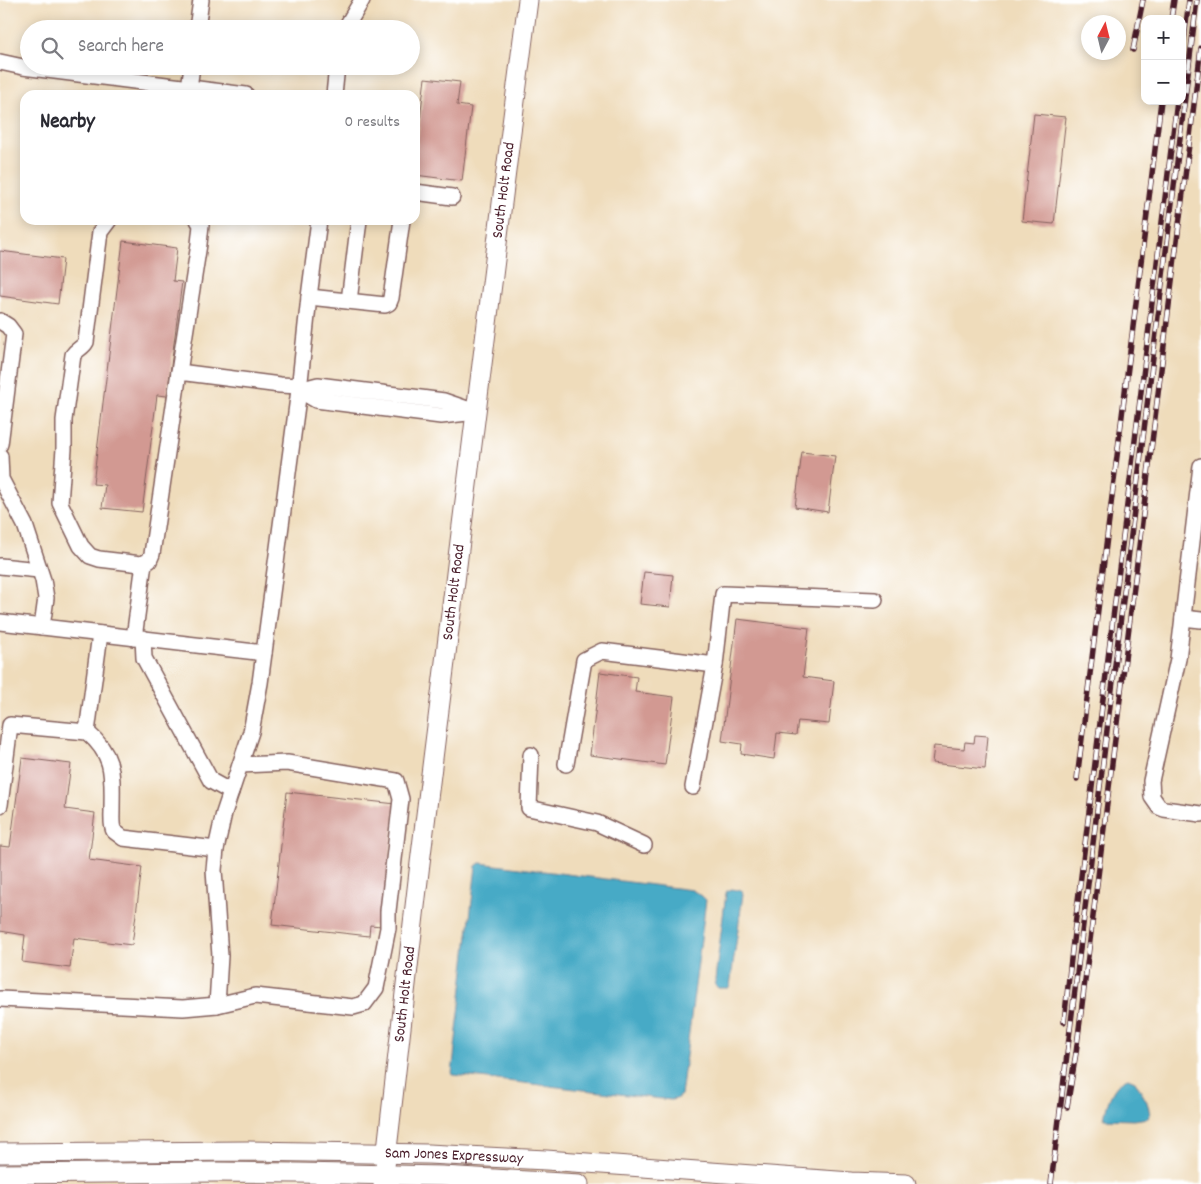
<!DOCTYPE html>
<html lang="en">
<head>
<meta charset="utf-8">
<style>
	:root { --surface:#fff; --page:#f2f2f3; --text:#2b2b33; --muted:#7c7c81; --line:#e1e1e2 }
	body { margin:0; font-family:Dekko,sans-serif; background:var(--page); color:var(--text) }
	.controls { position:absolute; right:15px; top:15px; display:grid; overflow:hidden; border-radius:10px; box-shadow:0 2px 12px #0003 }
	.controls button { width:45px; height:45px; display:grid; place-items:center; padding:0; border:0; border-bottom:1px solid var(--line); background:var(--surface); color:var(--text); font:25px sans-serif }
	.compass { position:absolute; left:1081px; top:15px; width:45px; height:45px; border-radius:50%; background:var(--surface); box-shadow:0 2px 12px #0003; rotate:7deg }
	.list { margin:0; padding:0; list-style:none }
	h2 { display:flex; justify-content:space-between; align-items:center; height:65px; margin:0; padding:0 20px; font-size:21px }
	h2 small { font-size:16px; font-weight:400; color:var(--muted) }
	.icon { flex:none; width:28px; height:28px; fill:none; stroke:currentColor; stroke-width:2; stroke-linecap:round; stroke-linejoin:round }
	.map { position:relative; flex:none; width:1201px; height:1184px; overflow:hidden }
	.search { position:absolute; background:var(--surface); box-shadow:0 2px 12px #0003; left:20px; top:20px; width:400px; height:55px; display:flex; align-items:center; gap:12px; box-sizing:border-box; padding:0 18px; border-radius:28px; color:var(--muted); font-size:19px }
	.panel { position:absolute; background:var(--surface); box-shadow:0 2px 12px #0003; left:20px; top:90px; width:400px; height:135px; border-radius:15px }
	.map>svg:first-child { display:block }
	.water { fill:#46aac6; stroke:#486478 }
	.building { fill:#d29992 }
	.lines { fill:none; stroke-linecap:round; stroke-linejoin:round }
	.minor-casing { stroke:#84615d; stroke-width:18 }
	.major-casing { stroke:#84615d; stroke-width:21 }
	.minor { stroke:#fff; stroke-width:15 }
	.major { stroke:#fff; stroke-width:19 }
	.rail-casing { stroke:#4a1f2b; stroke-width:5.5 }
	.rail { stroke:#fff; stroke-width:4; stroke-dasharray:11; stroke-linecap:butt }
	.labels { text-anchor:middle; dominant-baseline:central; stroke-width:4.5; stroke-linejoin:round; paint-order:stroke }
	.street-label { font-size:16px; fill:#4a1f2b; stroke:#fff }
</style>
</head>
<body>
<div class="map">
<svg width="1201" height="1184" viewBox="0 0 1201 1184">
	<rect width="100%" height="100%" fill="#fff"/>
	<filter id="ink" filterUnits="userSpaceOnUse"><feTurbulence type="fractalNoise" baseFrequency=".02" numOctaves="2"/><feDisplacementMap in="SourceGraphic" scale="10" xChannelSelector="R" yChannelSelector="G"/><feConvolveMatrix kernelMatrix="1 2 1 2 8 2 1 2 1" color-interpolation-filters="sRGB"/></filter>
	<filter id="wash" filterUnits="userSpaceOnUse"><feTurbulence type="fractalNoise" baseFrequency=".0096" numOctaves="4" result="noise"/><feDisplacementMap in="SourceGraphic" scale="20" xChannelSelector="R" yChannelSelector="G"/><feGaussianBlur stdDeviation="1.12" result="paint"/><feColorMatrix in="noise" values="0 0 0 0 0 0 0 0 0 0 0 0 0 0 0 0 0 1.4 0 .05"/><feComposite in="paint" operator="in"/></filter>
	<g filter="url(#wash)">
		<rect width="100%" height="100%" fill="#efdcbb"/>
		<g class="water">
			<polygon points="480,863 692,890 702,896 706,900 681,1095 676,1099 671,1100 454,1075 452,1074 476,866"/>
			<polygon points="732,889 742,891 743,894 730,986 728,988 718,988 716,986 715,980 726,893 727,891"/>
			<path d="M1128,1078L1135,1081L1147,1102L1150,1114L1148,1118L1134,1120L1104,1119C1107,1104 1112,1084 1128,1078Z"/>
		</g>
		<g id="blocks">
			<g class="building">
				<polygon points="425,78 460,82 457,105 471,107 462,181 415,175 415,160"/>
				<polygon points="1034,114 1066,117 1054,224 1022,221"/>
				<polygon points="123,241 177,248 173,281 182,282 167,396 157,395 142,512 102,508 105,485 93,484"/>
				<polygon points="0,251 63,259 58,304 0,296"/>
				<polygon points="802,452 835,456 828,512 795,507"/>
				<polygon points="644,572 673,575 670,607 640,604"/>
				<polygon points="737,619 809,628 803,677 834,681 829,724 798,721 796,735 777,733 774,759 741,754 742,744 722,741"/>
				<polygon points="600,672 637,677 635,692 674,697 665,765 590,755"/>
				<polygon points="975,735 988,736 985,769 932,763 934,746 964,749 965,742 974,743"/>
				<polygon points="22,758 71,764 65,809 95,813 89,860 142,867 132,945 74,938 70,968 22,962 25,935 0,931 0,846 10,847"/>
				<polygon points="287,792 396,804 382,926 370,925 369,936 272,925"/>
			</g>
		</g>
	</g>
	<g filter="url(#ink)">
		<use href="#blocks" fill-opacity="0" stroke="#84615d" stroke-width="1"/>
		<g class="lines">
			<defs>
				<g id="minor">
					<polyline points="197,29 201,0"/>
					<polyline points="345,29 362,0"/>
					<polyline points="0,62 23,67 246,95"/>
					<polyline points="189,88 192,66"/>
					<polyline points="334,95 337,66"/>
					<polyline points="415,192 452,197"/>
					<path d="M109,220L100,232L86,342C83,348 77,349 73,355L64,420V449L60,503L81,546L90,556L99,559L141,564L149,561L152,554L179,372L280,385L300,386"/>
					<polyline points="309,297 385,305 389,303 391,298 402,220"/>
					<polyline points="349,301 359,220"/>
					<polyline points="0,321 8,326 14,334 0,444"/>
					<polyline points="179,372 199,244 201,225 198,220"/>
					<polygon points="318,385 444,401 476,412 441,416 316,400 299,390"/>
					<polyline points="0,456 1,479 25,525 43,580 46,598 42,627"/>
					<polyline points="1201,466 1178,659 1151,781 1152,797 1159,807 1164,809 1201,814"/>
					<polyline points="0,566 39,570"/>
					<polyline points="1183,618 1201,620"/>
					<polyline points="0,622 264,653"/>
					<polyline points="134,638 144,563"/>
					<polyline points="143,638 144,658 211,781 231,792"/>
					<path d="M87,732C116,757 112,776 112,811C112,817 111,826 114,831C116,833 121,836 123,838L216,849"/>
					<polyline points="531,755 529,808 597,823 644,845"/>
					<polyline points="566,764 584,660 602,651 715,665 723,594 875,600"/>
					<polyline points="693,787 715,665"/>
					<polyline points="0,805 10,725 87,732 100,634"/>
					<polyline points="0,999 183,1008 217,1005 220,956 214,870 216,849 224,813 251,732 260,683 299,390 309,297 319,220"/>
					<polyline points="217,1005 255,996 353,1007 364,1004 376,988 388,928 388,911 401,799 396,781 287,763 240,765"/>
				</g>
				<g id="major">
					<path id="s1" d="M0,1153L248,1151L428,1154L546,1160L851,1182L906,1184"/>
					<polyline points="0,1174 215,1172 298,1173 442,1176 579,1184"/>
					<path id="s2" d="M383,1184L420,863L507,163L528,0"/>
				</g>
			</defs>
			<use href="#minor" class="minor-casing"/>
			<use href="#major" class="major-casing"/>
			<use href="#minor" class="minor"/>
			<use href="#major" class="major"/>
			<defs>
				<g id="rail">
					<polyline points="1171,19 1174,0"/>
					<polyline points="1133,50 1143,0"/>
					<polyline points="1182,56 1189,0"/>
					<polyline points="1077,779 1161,101"/>
					<polyline points="1064,1022 1073,941 1177,101"/>
					<polyline points="1067,1107 1076,1053 1201,48"/>
					<polyline points="1051,1184 1197,0"/>
				</g>
			</defs>
			<use href="#rail" class="rail-casing"/>
			<use href="#rail" class="rail"/>
		</g>
	</g>
	<g class="labels">
		<g class="street-label">
			<text stroke="none"><textPath href="#s2" startOffset="1001">South Holt Road</textPath></text>
			<text stroke="none"><textPath href="#s2" startOffset="596">South Holt Road</textPath></text>
			<text stroke="none"><textPath href="#s2" startOffset="191">South Holt Road</textPath></text>
			<text stroke="none"><textPath href="#s1" startOffset="454">Sam Jones Expressway</textPath></text>
		</g>
	</g>
</svg>
<div class="controls">
<button>+</button>
<button>−</button>
</div>
<svg class="compass" viewBox="-18 -18 36 36"><path d="M0-13l5 13h-10z" fill="#e53935"/><path d="M0 13l5-13h-10z" fill="#7c7c81"/></svg>
<div class="search"><svg class="icon" aria-label="search" viewBox="0 0 24 24"><circle cx="10" cy="10" r="6"/><path d="M15 15l6 6"/></svg>Search here</div>
<section class="panel">
<h2>Nearby<small>0 results</small></h2>
<ul class="list">
</ul>
</section>
</div>
</body>
</html>
